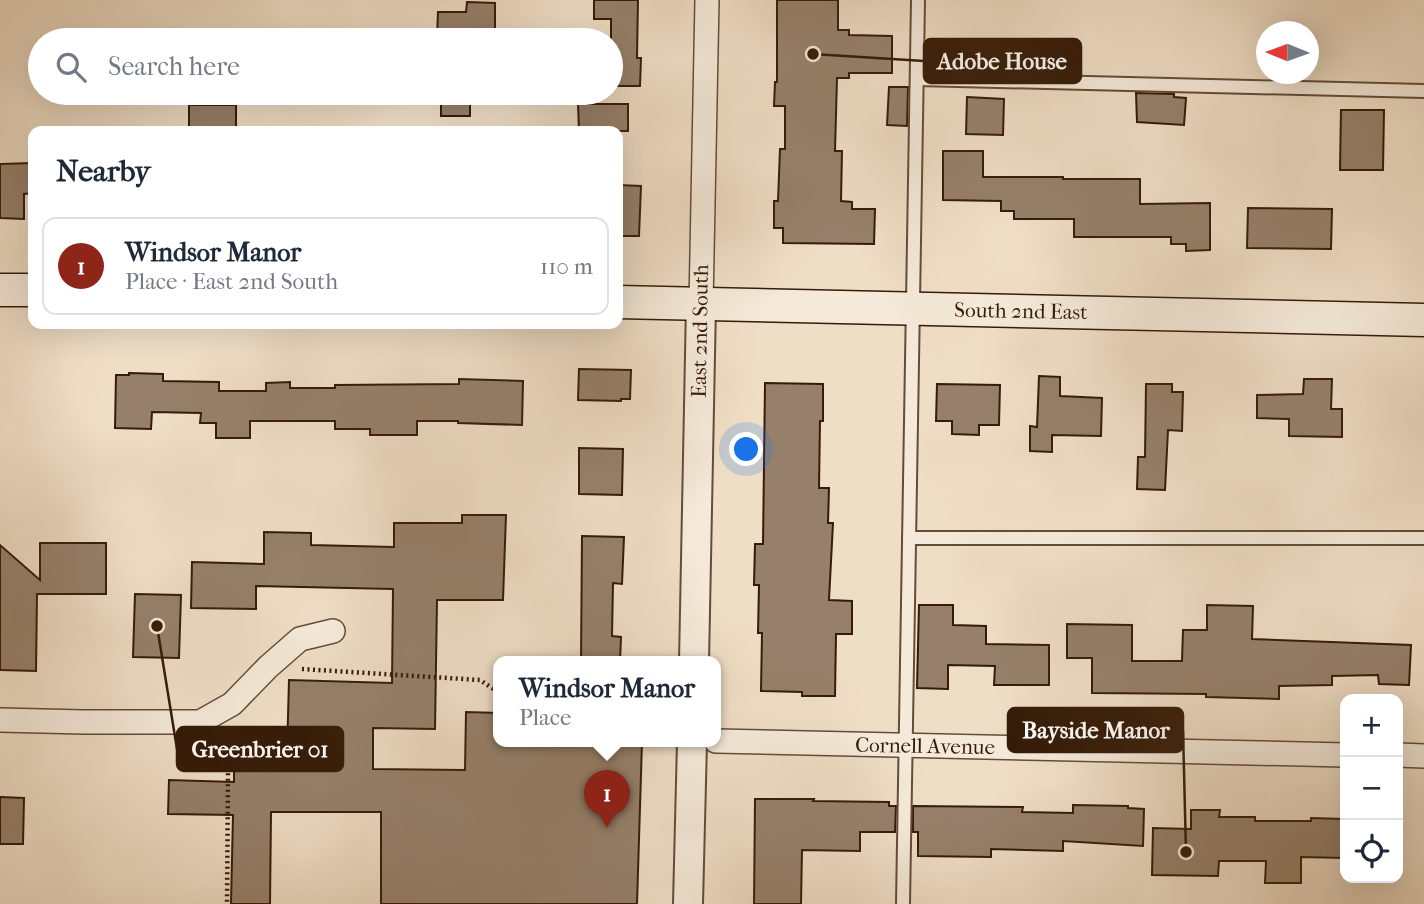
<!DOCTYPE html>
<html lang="en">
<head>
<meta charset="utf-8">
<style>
	:root { --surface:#fff; --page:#f2f2f3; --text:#1f2937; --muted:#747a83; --line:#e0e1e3; --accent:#8f2418 }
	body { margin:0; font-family:"IM FELL French Canon",serif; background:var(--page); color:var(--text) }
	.controls { position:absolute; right:21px; bottom:21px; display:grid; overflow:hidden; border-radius:14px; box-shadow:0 7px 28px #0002 }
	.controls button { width:63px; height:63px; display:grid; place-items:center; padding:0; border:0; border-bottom:2px solid var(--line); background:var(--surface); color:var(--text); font:35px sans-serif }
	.compass { position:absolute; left:1256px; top:21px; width:63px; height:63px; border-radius:50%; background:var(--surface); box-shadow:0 7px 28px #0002; rotate:271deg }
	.you { position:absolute; left:747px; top:450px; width:24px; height:24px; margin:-18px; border:5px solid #fff; border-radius:50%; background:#1a73e8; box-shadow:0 0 0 10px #1a73e833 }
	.badge { display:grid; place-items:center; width:46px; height:46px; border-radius:50%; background:var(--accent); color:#fff; font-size:23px; font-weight:700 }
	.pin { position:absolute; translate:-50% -58px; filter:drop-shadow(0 2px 4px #0008) }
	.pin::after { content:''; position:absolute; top:37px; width:24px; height:21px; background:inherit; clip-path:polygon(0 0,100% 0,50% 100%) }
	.popup { position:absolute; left:493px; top:656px; width:228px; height:91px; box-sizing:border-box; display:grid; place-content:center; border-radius:14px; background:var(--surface); filter:drop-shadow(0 2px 5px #0005); font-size:23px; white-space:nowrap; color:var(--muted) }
	.popup b { font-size:26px; color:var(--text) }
	.popup::after { content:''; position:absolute; left:50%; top:100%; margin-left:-14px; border:14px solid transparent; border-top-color:var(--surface) }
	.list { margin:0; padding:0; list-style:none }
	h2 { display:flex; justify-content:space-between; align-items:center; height:91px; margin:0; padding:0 28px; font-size:30px }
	h2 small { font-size:23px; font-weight:400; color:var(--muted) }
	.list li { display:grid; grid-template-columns:46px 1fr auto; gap:21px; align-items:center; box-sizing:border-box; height:98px; margin:0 14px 14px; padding:0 14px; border:2px solid var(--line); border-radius:14px }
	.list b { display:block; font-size:26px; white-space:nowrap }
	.list p { margin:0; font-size:23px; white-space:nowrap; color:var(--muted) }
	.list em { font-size:23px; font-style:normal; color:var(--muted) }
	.icon { flex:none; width:38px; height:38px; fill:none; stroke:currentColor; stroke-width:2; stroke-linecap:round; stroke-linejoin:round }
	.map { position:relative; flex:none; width:1424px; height:904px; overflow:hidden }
	.search { position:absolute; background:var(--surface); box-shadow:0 7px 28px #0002; left:28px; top:28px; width:595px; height:77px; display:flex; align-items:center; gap:18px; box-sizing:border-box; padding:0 24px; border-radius:38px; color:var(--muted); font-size:26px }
	.panel { position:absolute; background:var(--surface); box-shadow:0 7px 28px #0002; left:28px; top:126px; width:595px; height:203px; border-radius:14px }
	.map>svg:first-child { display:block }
	.building { fill:#96806b; stroke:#351b08; stroke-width:2 }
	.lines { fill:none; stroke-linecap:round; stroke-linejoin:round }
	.service-casing { stroke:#644c38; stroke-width:16 }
	.minor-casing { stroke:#644c38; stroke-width:26 }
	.tertiary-casing { stroke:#644c38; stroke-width:32 }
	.secondary-casing { stroke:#351b08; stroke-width:35 }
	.path { stroke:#351b08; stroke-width:4.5; stroke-dasharray:2 3.5; stroke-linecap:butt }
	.service { stroke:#f5eada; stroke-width:12 }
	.minor { stroke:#f5eada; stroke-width:23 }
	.tertiary { stroke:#f5eada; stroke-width:28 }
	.secondary { stroke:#f5eada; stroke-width:32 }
	.labels { text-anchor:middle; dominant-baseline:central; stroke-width:7; stroke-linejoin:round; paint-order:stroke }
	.street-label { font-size:21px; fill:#351b08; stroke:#f5eada }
	.leader { fill:none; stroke:#351b08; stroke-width:2.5 }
	.callout-dot { fill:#351b08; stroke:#f5eada; stroke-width:2.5 }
	.callout { fill:#351b08; stroke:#351b08; stroke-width:2.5 }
	.callout-label { font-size:23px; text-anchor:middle; font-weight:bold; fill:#fff }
</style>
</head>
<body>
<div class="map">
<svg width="1424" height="904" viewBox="0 0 1424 904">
	<rect width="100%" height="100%" fill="#efdec6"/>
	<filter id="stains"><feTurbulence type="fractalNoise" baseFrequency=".00286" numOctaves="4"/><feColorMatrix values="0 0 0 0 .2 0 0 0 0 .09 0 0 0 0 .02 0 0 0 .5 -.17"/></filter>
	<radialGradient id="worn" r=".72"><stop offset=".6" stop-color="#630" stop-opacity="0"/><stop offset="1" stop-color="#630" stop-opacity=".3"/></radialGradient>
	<g class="building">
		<polygon points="594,0 638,0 637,58 641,58 640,86 611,86 611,19 594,19"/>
		<polygon points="777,0 838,0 838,30 849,30 849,35 892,36 892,73 849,73 849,78 837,78 835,151 842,151 841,201 852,202 852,209 875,209 874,244 783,243 783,228 774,228 774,201 778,201 780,149 785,149 785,106 774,106 775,82 777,82"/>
		<polygon points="467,2 495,3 495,38 437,37 438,12 466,12"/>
		<polygon points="889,87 908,87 907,126 887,125"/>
		<rect x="441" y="93" width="29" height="23"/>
		<polygon points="1136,93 1174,94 1174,97 1186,98 1184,125 1137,122"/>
		<polygon points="967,97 1004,99 1003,135 966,134"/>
		<polygon points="578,104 628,104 628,131 579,131"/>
		<rect x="189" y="105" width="47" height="26"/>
		<polygon points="1341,110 1384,110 1383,170 1340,170"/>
		<polygon points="943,151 983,151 983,177 1063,177 1063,179 1140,179 1140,204 1210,203 1210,250 1186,251 1186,244 1171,244 1171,237 1074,237 1074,219 1014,219 1014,211 1001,211 1001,201 943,200"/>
		<polygon points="33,163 33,193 24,194 24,219 0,218 0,164"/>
		<polygon points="618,185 641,186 639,236 618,236"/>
		<polygon points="1248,208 1332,209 1331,249 1247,248"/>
		<polygon points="579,369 631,370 630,399 621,399 621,401 578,400"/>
		<polygon points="129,373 163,374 163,381 219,382 219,391 266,391 266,383 290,382 290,388 335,388 335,385 459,384 459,379 523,381 522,425 458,423 458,421 417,421 417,435 370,435 370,429 335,429 335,421 250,421 250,438 216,438 216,423 200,423 201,413 152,412 151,429 115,428 116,375 129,375"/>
		<polygon points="1039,376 1060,377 1060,396 1102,398 1101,436 1052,435 1052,452 1030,451 1030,426 1037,427"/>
		<polygon points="1304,379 1332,379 1331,409 1342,409 1342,437 1289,436 1289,419 1257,418 1257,395 1303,394"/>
		<polygon points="765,383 823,384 823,421 820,421 819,488 829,488 828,523 833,523 829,600 852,601 852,634 836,634 835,696 802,696 802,692 761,691 762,633 758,633 759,585 754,585 755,544 763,544"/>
		<polygon points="937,384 1000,385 999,425 979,425 979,435 952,434 952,421 936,421"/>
		<polygon points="1146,384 1172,384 1172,392 1183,392 1182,431 1168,430 1165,490 1137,489 1138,457 1145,457"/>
		<polygon points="579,448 623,449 622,495 579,494"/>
		<polygon points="462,515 506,515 503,600 437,600 435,729 373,728 373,769 465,770 466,712 499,713 499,742 642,742 637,904 381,904 381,812 271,812 270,904 231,904 233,815 168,814 169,780 234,782 234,752 287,753 289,680 392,683 393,589 256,586 256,609 191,608 192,562 264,564 264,532 311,533 311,545 394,547 394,523 462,523"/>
		<polygon points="582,536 624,537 622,584 613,583 612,636 621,637 620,662 581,662"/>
		<polygon points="40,543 106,543 106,594 37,594 36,671 0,670 0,545 40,580"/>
		<polygon points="135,594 181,595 179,658 133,657"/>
		<polygon points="919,605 953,605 953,625 986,626 986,644 1049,645 1049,685 994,685 995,666 948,665 948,689 917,688"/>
		<polygon points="1207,605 1253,606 1252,639 1411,645 1409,685 1379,684 1378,675 1332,676 1332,685 1279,686 1279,699 1206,697 1206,694 1092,693 1092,658 1067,658 1067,624 1132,625 1132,661 1182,661 1183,630 1207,630"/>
		<polygon points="0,797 24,798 23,844 0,844"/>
		<polygon points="755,799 814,799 813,801 889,802 889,806 896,806 895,832 860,832 860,851 802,850 801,904 754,904"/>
		<polygon points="1073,805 1128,806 1128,808 1144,809 1143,846 1063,841 1063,851 991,849 991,857 918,856 918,832 913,832 913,806 1023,807 1022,812 1073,813"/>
		<polygon points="1191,810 1220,810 1219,817 1255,817 1255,821 1311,821 1311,818 1345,819 1345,858 1301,857 1301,883 1265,883 1266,861 1219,861 1218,876 1152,875 1153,828 1191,829"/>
	</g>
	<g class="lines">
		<defs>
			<g id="service">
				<polyline points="917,79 1424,91"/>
				<polyline points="909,538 1424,538"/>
				<polyline points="903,904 918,0"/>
			</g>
			<g id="minor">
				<polyline points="701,304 707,0"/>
				<polyline points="0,720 84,722 200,722 232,704 268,667 300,639 333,631"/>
				<polyline points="716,741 1345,755"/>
				<polyline points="1398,755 1424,756"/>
			</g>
			<g id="tertiary">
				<polyline points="694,662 701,304"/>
				<polyline points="688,904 692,742"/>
			</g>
			<g id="secondary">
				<polyline points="0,290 33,290"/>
				<polyline points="618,302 1424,320"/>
			</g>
		</defs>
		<use href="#service" class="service-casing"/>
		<use href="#minor" class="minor-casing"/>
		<use href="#tertiary" class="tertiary-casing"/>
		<use href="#secondary" class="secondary-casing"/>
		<g class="path">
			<polyline points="302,669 480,680 498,692"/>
			<polyline points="220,736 227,755 228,772 227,904"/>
		</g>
		<use href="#service" class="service"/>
		<use href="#minor" class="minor"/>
		<use href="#tertiary" class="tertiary"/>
		<use href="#secondary" class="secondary"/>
	</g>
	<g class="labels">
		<g class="street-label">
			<text transform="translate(1021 311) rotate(1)">South 2nd East</text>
			<text transform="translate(700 331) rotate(-89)">East 2nd South</text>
			<text transform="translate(925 746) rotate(1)">Cornell Avenue</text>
		</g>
	</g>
	<path class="leader" d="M813 54L924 61M1186 852L1183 730M157 626L177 749"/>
	<g class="callout-dot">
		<circle cx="813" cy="54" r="7"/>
		<circle cx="1186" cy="852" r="7"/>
		<circle cx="157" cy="626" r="7"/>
	</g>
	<g class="callout">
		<rect x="924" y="39" width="157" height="44" rx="7"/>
		<rect x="1008" y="708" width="175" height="44" rx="7"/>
		<rect x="177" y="727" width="166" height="44" rx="7"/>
	</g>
	<g class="callout-label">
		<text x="1002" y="69">Adobe House</text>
		<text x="1096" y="738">Bayside Manor</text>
		<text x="260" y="757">Greenbrier 01</text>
	</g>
	<rect width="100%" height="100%" filter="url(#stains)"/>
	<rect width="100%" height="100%" fill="url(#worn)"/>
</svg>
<div class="controls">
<button>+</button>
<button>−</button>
<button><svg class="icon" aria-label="locate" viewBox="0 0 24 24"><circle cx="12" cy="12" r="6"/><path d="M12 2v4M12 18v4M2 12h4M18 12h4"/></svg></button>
</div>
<svg class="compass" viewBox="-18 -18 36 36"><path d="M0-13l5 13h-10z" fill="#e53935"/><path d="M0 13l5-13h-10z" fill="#747a83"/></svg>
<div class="you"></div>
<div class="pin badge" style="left:607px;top:828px">1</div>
<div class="popup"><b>Windsor Manor</b>Place</div>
<div class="search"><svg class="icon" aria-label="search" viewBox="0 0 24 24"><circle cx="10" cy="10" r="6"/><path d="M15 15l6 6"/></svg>Search here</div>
<section class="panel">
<h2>Nearby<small></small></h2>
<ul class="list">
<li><span class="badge">1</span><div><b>Windsor Manor</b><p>Place · East 2nd South</p></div><em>110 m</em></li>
</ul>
</section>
</div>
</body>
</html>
